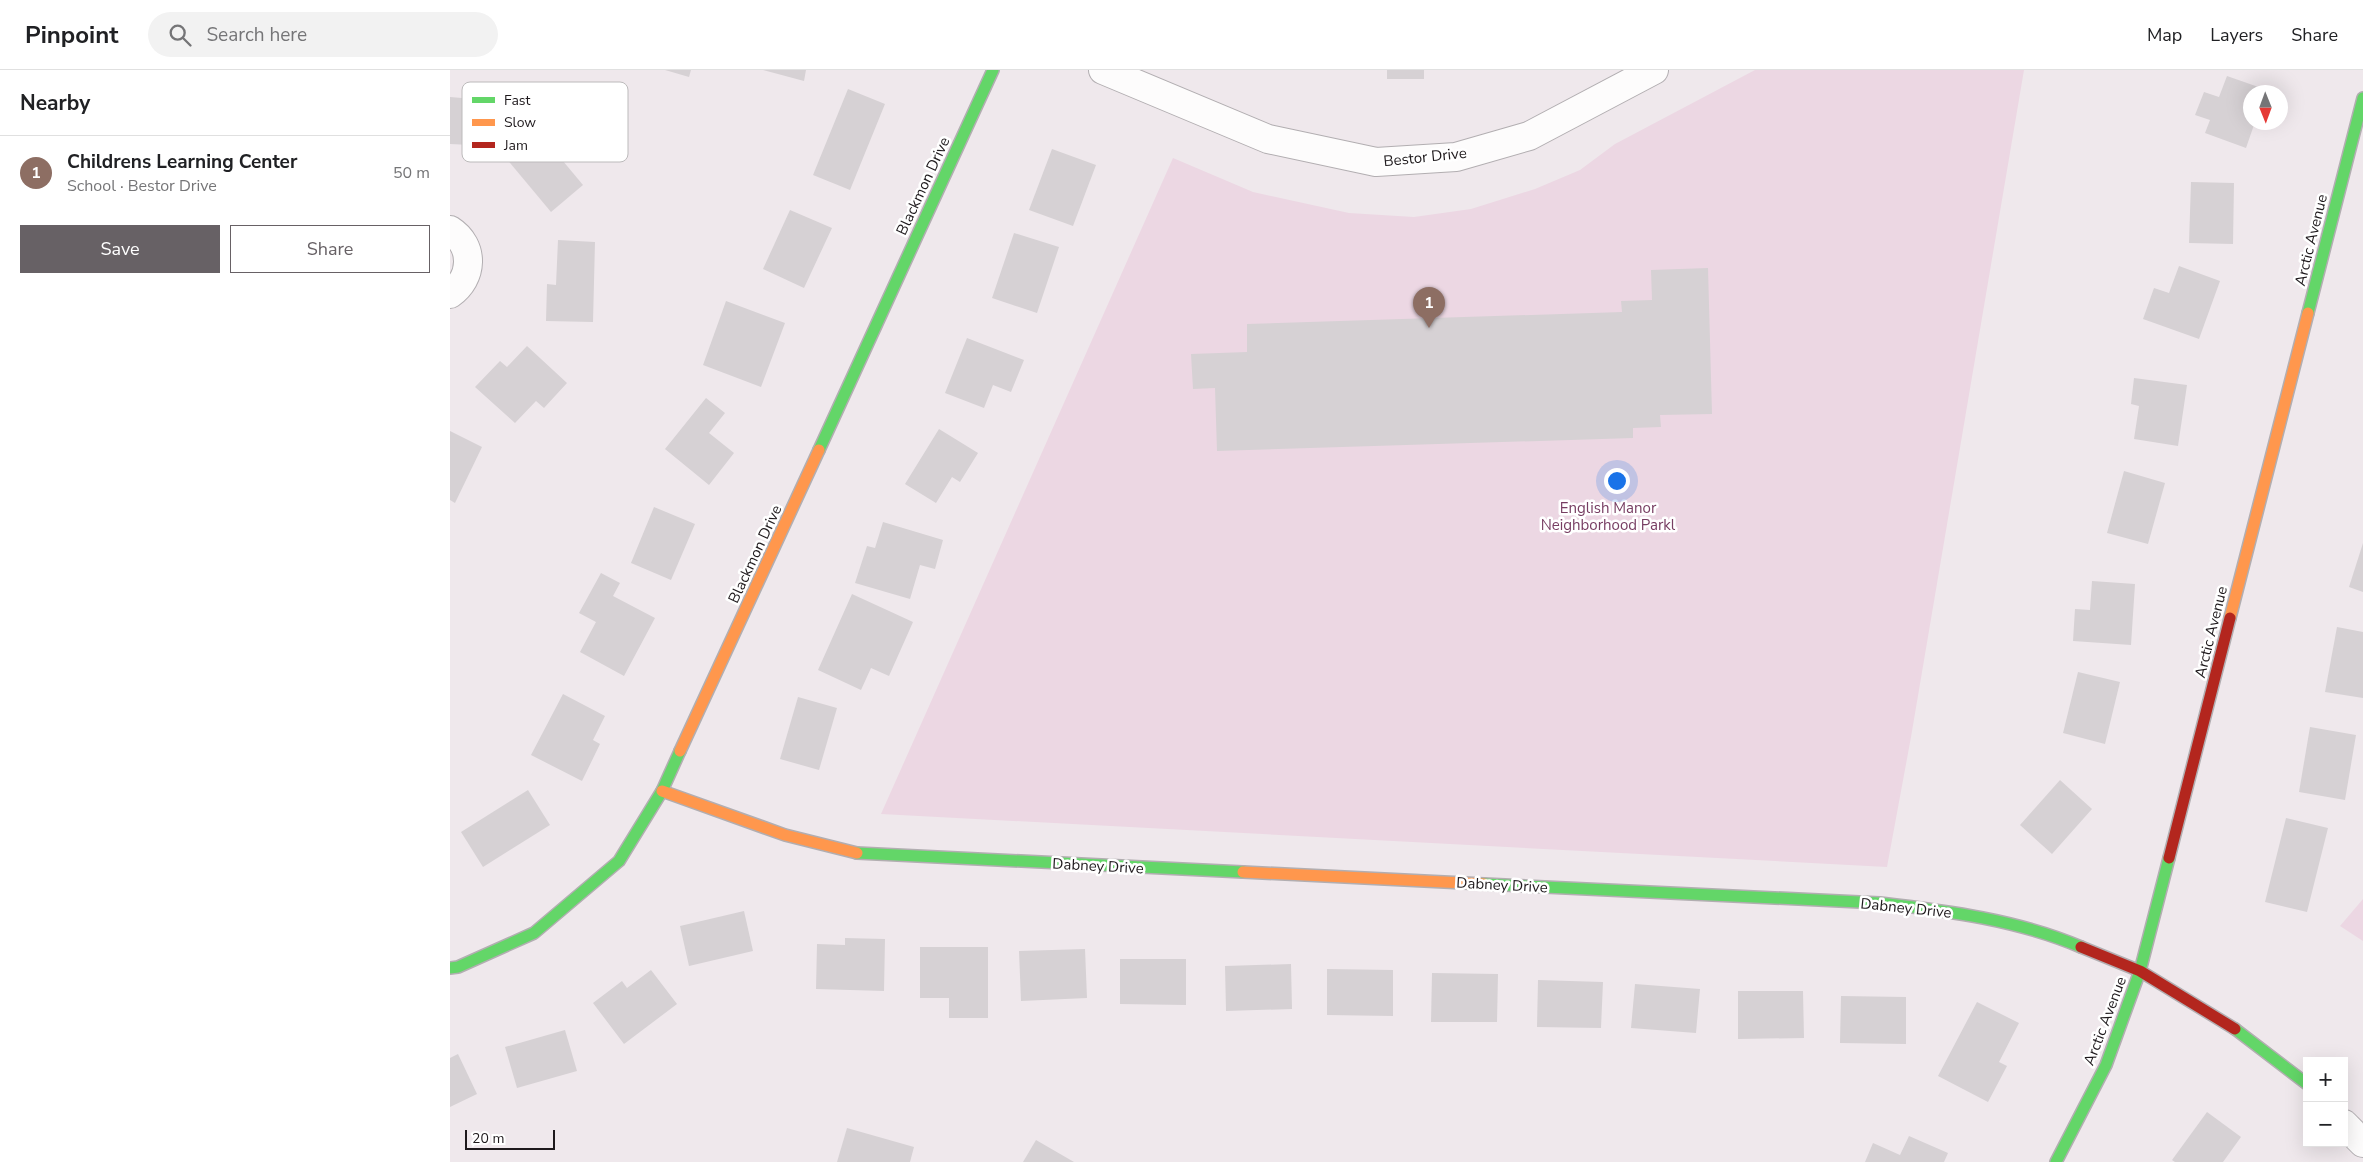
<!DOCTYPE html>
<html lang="en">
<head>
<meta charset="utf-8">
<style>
	:root { --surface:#fff; --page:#f2f2f2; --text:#202124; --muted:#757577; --line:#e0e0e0; --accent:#676165 }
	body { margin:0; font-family:"Nunito Sans",sans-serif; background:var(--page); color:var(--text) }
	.controls { position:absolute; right:15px; bottom:15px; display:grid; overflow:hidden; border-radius:0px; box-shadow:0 5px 20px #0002 }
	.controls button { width:45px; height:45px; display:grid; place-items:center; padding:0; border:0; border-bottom:1px solid var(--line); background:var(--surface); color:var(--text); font:25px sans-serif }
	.compass { position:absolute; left:1793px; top:15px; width:45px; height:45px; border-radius:50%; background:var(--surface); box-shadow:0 5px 20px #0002; rotate:179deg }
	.scale { position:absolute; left:15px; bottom:12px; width:90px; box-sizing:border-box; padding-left:5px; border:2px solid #1e191c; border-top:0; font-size:14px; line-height:18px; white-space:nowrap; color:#1e191c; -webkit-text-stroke:4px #fff; paint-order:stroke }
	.you { position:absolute; left:1166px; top:410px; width:18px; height:18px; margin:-12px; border:4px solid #fff; border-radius:50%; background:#1a73e8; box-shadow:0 0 0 8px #1a73e833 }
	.badge { display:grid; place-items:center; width:32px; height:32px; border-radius:50%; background:var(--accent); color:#fff; font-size:16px; font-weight:700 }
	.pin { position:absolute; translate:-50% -41px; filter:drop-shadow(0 1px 2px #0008) }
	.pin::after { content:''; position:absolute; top:26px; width:18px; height:15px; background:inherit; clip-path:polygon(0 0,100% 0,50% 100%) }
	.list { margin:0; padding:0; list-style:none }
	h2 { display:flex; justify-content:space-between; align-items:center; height:65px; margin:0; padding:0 20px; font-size:21px }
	h2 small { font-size:16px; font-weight:400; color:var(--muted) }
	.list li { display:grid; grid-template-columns:32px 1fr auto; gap:15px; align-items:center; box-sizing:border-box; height:75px; padding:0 20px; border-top:1px solid var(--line) }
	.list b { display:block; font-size:19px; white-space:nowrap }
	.list p { margin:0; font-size:16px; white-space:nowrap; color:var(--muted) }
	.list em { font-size:16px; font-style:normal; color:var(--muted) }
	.actions { display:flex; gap:10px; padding:15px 20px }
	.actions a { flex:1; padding:11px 0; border:1px solid var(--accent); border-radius:0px; text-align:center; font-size:18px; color:var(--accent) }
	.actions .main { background:var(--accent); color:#fff }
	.icon { flex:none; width:28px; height:28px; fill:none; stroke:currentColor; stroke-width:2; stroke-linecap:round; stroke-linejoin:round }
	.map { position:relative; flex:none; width:1913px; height:1092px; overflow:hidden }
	header { display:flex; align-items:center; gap:30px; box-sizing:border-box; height:70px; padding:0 25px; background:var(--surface); border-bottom:1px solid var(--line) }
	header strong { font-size:24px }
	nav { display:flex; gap:28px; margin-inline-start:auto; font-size:18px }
	.search { width:350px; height:45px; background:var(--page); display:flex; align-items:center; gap:12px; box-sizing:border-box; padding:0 18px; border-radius:28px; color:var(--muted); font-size:19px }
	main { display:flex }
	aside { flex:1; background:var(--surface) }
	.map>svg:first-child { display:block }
	.green { fill:#ecd7e3 }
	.building { fill:#d6d1d4 }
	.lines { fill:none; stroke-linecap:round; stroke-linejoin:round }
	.street-casing { stroke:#b2aeb1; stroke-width:30 }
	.fast-casing { stroke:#b2aeb1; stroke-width:14 }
	.slow-casing { stroke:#b2aeb1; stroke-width:14 }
	.jam-casing { stroke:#b2aeb1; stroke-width:14 }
	.street { stroke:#fdfcfc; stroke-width:28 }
	.fast { stroke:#63d668; stroke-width:11 }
	.slow { stroke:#ff974d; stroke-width:11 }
	.jam { stroke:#b3261e; stroke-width:11 }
	.labels { text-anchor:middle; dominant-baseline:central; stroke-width:5; stroke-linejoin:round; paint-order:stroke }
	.street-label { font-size:15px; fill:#1e191c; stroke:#fff }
	.park-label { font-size:15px; fill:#773d62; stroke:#fff }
	.key { fill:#fff; stroke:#bcbabb; stroke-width:1 }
	.key-label { font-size:14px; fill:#1e191c }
</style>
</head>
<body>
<header>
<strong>Pinpoint</strong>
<div class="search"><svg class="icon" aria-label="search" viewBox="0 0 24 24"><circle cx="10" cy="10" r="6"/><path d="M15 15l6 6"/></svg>Search here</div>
<nav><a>Map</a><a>Layers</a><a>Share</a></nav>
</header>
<main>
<aside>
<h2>Nearby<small></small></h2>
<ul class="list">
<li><span class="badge" style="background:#8d6e63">1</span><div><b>Childrens Learning Center</b><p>School · Bestor Drive</p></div><em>50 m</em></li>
</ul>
<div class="actions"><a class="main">Save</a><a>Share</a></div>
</aside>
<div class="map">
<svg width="1913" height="1092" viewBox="0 0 1913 1092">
	<rect width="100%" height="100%" fill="#efe8ec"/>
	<g class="green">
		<polygon points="1305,0 1574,0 1461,667 1437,797 431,744 723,88 803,122 899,143 964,147 1021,139 1085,119 1130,100 1165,74"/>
		<polygon points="1913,829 1913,871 1890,856"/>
	</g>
	<g class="building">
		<polygon points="215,0 241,0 239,7"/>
		<polygon points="313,0 356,0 354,11"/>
		<rect x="937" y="0" width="37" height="9"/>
		<polygon points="1777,6 1817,20 1816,22 1800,22 1800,52 1805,52 1796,78 1755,63 1760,50 1745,45 1754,22 1769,27"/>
		<polygon points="398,19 435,34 400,120 363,105"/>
		<polygon points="0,27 24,29 21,75 0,74"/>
		<polygon points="72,42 133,115 101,142 40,69"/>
		<polygon points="602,79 646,95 623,156 579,140"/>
		<polygon points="1741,112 1784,113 1783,174 1739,173"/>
		<polygon points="340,140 382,158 354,218 313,199"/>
		<polygon points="564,163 609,177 587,243 542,228"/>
		<polygon points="108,170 145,172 143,252 96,251 97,214 106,215"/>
		<polygon points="1729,196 1770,211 1749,269 1693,249 1704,218 1719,223"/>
		<polygon points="1258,198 1262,344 1210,345 1211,357 1183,358 1183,368 767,381 765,318 743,319 741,284 797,282 797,254 1172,242 1171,231 1202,230 1201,200"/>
		<polygon points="276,231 335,253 311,317 253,295"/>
		<polygon points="517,268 574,290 561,322 543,315 534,338 495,323"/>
		<polygon points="77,276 117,313 94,338 86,331 65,353 25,317 50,291 57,297"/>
		<polygon points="1684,308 1737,315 1728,376 1684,369 1689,336 1681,334"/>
		<polygon points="256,328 275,343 259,363 284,383 259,415 215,379"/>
		<polygon points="489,359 528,383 510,412 502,407 486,433 455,414"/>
		<polygon points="0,361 32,377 5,433 0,430"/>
		<polygon points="1674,401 1715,413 1698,474 1657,463"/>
		<polygon points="204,437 245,454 221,510 181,493"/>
		<polygon points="433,452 493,470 485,499 470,495 460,529 405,513 417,476 425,478"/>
		<polygon points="1913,473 1913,522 1899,517"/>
		<polygon points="151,503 170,513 163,526 205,548 174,606 130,582 146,552 129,543"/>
		<polygon points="1642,511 1685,514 1681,575 1623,571 1625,539 1640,540"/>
		<polygon points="402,524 463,552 439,606 421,598 411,620 368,600"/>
		<polygon points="1887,557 1913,562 1913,628 1875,622"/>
		<polygon points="1628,602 1670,612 1655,674 1613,663"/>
		<polygon points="113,624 155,646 143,670 150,674 132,711 81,685"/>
		<polygon points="348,627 387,638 369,700 330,689"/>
		<polygon points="1860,657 1906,665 1895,730 1849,722"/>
		<polygon points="1610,710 1642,739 1602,784 1570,755"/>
		<polygon points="78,720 100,755 33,797 11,762"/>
		<polygon points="1836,748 1878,758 1857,842 1815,832"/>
		<polygon points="294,841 303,881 239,896 230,856"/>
		<polygon points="395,868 435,869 434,921 366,919 367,874 395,875"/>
		<polygon points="470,877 538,877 538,948 499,948 499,928 470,928"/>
		<polygon points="635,879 637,928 571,931 569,881"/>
		<polygon points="670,889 736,889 736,935 670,934"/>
		<polygon points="841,894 842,939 776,941 775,896"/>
		<polygon points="877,899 943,900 943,946 877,945"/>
		<polygon points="201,900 227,934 174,974 143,933 172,911 177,918"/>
		<polygon points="982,903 1048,904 1047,952 981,952"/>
		<polygon points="1088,910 1153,912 1151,958 1087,957"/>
		<polygon points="1185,914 1250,919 1246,963 1181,958"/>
		<polygon points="1288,921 1353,921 1354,968 1288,969"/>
		<polygon points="1391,926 1456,927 1456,974 1390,973"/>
		<polygon points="1527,932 1569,953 1549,992 1557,996 1538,1032 1488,1006"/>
		<polygon points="115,960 127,1001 67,1018 55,977"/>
		<polygon points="8,984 27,1024 0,1037 0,988"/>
		<polygon points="1757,1042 1791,1067 1773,1092 1725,1092 1722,1090"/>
		<polygon points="397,1058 464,1077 460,1092 387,1092"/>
		<polygon points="1459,1066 1498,1083 1494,1092 1415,1092 1423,1073 1450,1085"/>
		<polygon points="586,1070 624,1092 573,1092"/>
	</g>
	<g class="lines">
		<defs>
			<g id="street">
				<polyline points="653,0 818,69 926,92 1006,87 1079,66 1204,0"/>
				<path d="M0,160C25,176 23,208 0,224"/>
				<polyline points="1894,1054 1913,1073"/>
			</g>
			<g id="fast">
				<polyline points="1858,243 1913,28"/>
				<polyline points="369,380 543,0"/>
				<polyline points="407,783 793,802"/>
				<path d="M1034,814L1430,833C1498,841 1568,850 1631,877"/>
				<polyline points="0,898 8,897 84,863 169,791 212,721 230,681"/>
				<polyline points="1785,959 1857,1014"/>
				<polyline points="1606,1092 1656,995 1690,901 1719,788"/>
			</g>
			<g id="slow">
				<polyline points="1780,548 1858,243"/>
				<polyline points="230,681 369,380"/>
				<polyline points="212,721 335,765 407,783"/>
				<polyline points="793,802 1034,814"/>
			</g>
			<g id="jam">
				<polyline points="1719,788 1780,548"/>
				<polyline points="1631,877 1690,901 1785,959"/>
			</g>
		</defs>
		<use href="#street" class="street-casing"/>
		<use href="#fast" class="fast-casing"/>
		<use href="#slow" class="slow-casing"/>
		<use href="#jam" class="jam-casing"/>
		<use href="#street" class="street"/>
		<use href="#fast" class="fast"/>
		<use href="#slow" class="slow"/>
		<use href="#jam" class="jam"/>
	</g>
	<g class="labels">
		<g class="street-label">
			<text transform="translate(975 87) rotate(-6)">Bestor Drive</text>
			<text transform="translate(473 116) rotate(-65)">Blackmon Drive</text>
			<text transform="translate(1861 170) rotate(-76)">Arctic Avenue</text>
			<text transform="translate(305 484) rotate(-65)">Blackmon Drive</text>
			<text transform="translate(1761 562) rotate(-76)">Arctic Avenue</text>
			<text transform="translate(648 796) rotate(3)">Dabney Drive</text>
			<text transform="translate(1052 815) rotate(3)">Dabney Drive</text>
			<text transform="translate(1456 838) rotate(6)">Dabney Drive</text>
			<text transform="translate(1655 951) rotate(-69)">Arctic Avenue</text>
		</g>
		<g class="park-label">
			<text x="1158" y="438">English Manor<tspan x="1158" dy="17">Neighborhood Parkl</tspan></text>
		</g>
	</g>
	<rect x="12" y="12" width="166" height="80" rx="8" class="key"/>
	<rect x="22" y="27" width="23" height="6" fill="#63d668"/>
	<rect x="22" y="49" width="23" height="7" fill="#ff974d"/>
	<rect x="22" y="72" width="23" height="6" fill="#b3261e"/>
	<g class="key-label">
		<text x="54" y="35">Fast</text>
		<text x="54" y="57">Slow</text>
		<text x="54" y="80">Jam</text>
	</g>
</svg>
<div class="controls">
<button>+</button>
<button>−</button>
</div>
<svg class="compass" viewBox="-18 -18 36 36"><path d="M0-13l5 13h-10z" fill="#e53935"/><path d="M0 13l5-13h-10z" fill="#757577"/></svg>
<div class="scale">20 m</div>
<div class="you"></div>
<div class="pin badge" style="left:979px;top:258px;background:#8d6e63">1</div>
</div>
</main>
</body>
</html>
